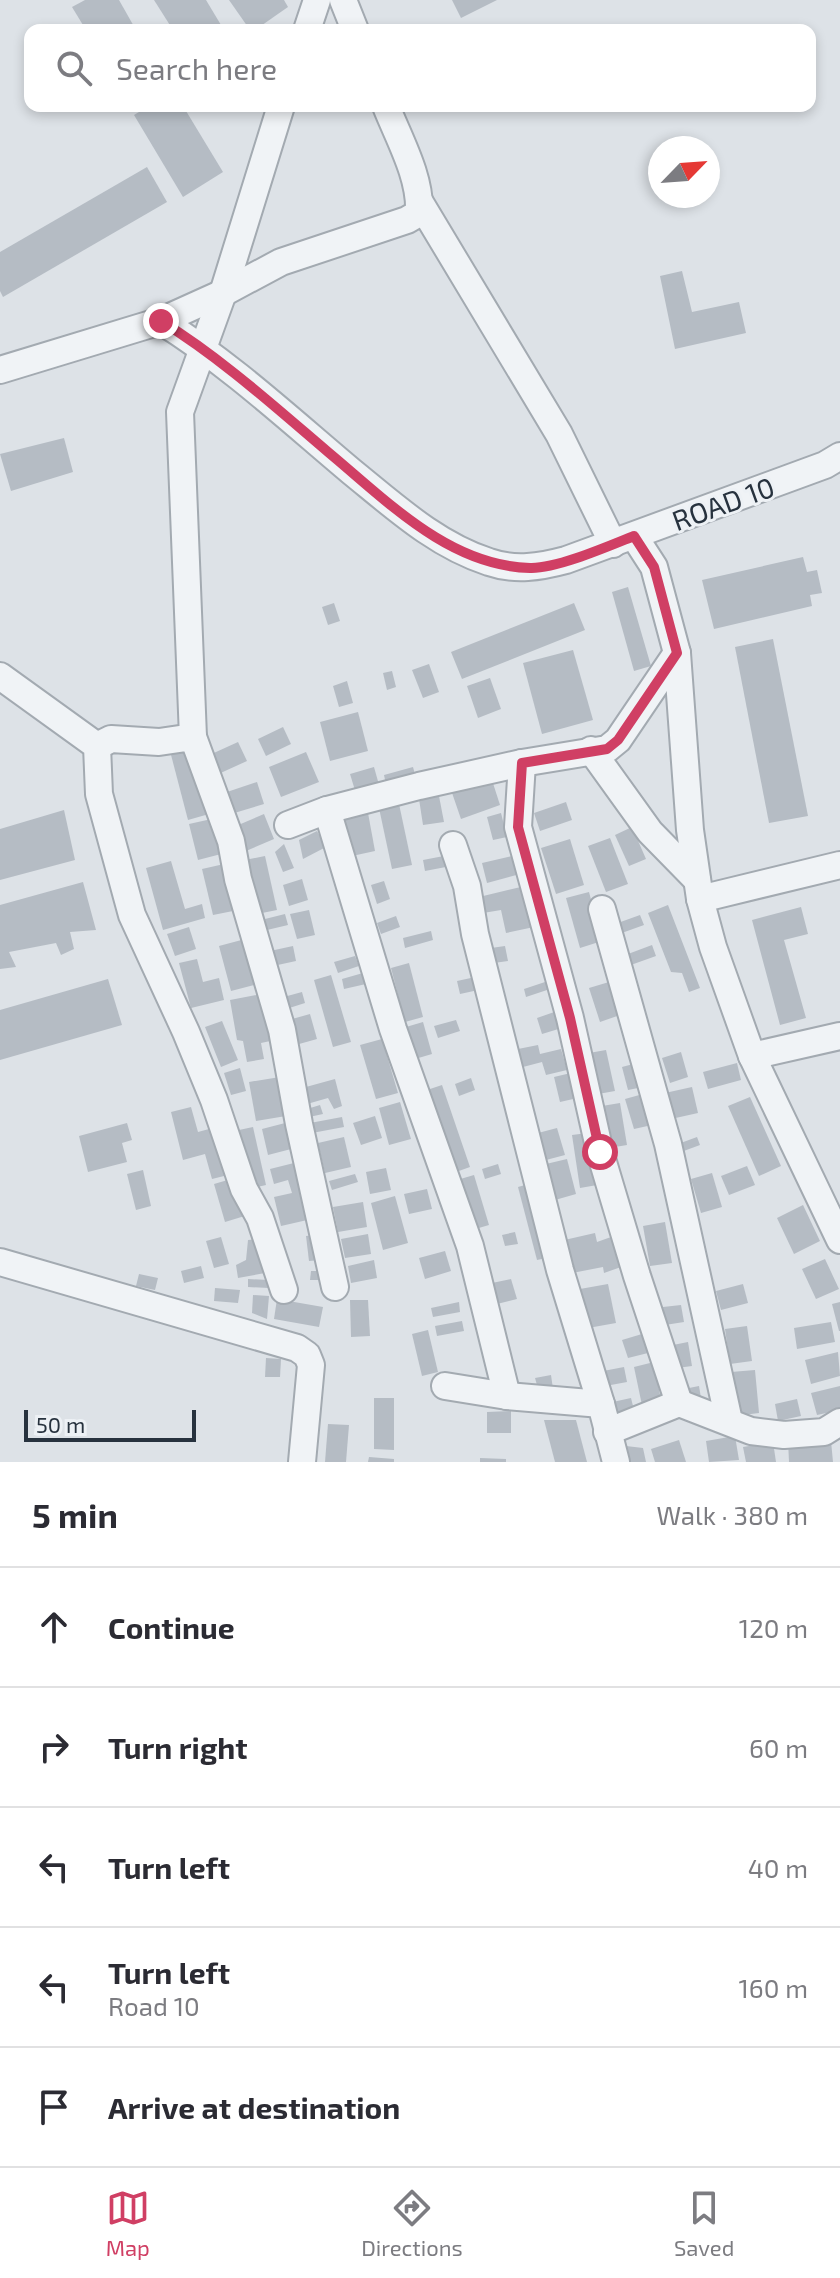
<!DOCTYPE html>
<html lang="en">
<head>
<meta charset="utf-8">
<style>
	:root { --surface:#fff; --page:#f2f2f3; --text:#2b2b33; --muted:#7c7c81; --line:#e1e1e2; --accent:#d03f64 }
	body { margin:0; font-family:"Exo 2",sans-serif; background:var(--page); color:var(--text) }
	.compass { position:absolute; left:648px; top:136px; width:72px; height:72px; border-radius:50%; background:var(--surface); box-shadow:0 4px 12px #0003; rotate:65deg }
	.scale { position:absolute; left:24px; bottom:20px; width:172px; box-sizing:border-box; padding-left:8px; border:4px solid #27323e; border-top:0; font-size:22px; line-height:28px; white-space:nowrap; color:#27323e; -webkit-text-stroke:6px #edf1f5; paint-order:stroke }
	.stop { position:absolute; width:24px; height:24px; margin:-18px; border:6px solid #d03f64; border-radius:50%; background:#fff }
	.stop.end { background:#d03f64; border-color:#fff; box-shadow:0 2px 8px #0008 }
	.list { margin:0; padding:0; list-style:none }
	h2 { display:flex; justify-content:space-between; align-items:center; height:104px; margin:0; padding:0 32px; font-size:34px }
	h2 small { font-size:26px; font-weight:400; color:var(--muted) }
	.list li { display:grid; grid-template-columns:52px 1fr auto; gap:24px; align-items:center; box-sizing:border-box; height:120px; padding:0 32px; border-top:2px solid var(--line) }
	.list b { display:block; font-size:30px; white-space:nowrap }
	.list p { margin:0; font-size:26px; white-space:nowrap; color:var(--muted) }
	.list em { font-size:26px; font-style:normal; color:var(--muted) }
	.icon { flex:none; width:44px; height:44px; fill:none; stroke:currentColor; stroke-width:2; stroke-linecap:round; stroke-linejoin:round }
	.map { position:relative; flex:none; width:840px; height:1462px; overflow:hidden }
	.search { position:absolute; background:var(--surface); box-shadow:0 4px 12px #0003; left:24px; right:24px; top:24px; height:88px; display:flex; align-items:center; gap:20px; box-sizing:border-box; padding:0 28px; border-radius:16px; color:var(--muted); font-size:30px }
	.sheet { height:704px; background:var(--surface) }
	nav { display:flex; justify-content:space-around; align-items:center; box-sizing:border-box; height:112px; border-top:2px solid var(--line); background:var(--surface); font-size:22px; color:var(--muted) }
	nav a { display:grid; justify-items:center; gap:4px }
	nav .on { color:var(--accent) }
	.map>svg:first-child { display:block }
	.building { fill:#b5bcc4 }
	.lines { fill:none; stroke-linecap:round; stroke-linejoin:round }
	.street-casing { stroke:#a3aab1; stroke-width:30 }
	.street { stroke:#f0f3f6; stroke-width:26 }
	.route { stroke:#d03f64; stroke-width:10 }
	.labels { text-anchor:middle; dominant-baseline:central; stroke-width:6; stroke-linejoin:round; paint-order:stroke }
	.street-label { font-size:28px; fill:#27323e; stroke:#edf1f5 }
</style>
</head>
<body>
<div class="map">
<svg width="840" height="1462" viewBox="0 0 840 1462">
	<rect width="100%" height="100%" fill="#dde2e7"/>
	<g class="building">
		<polygon points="85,0 119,0 136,30 86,30 72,7"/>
		<polygon points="154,0 206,0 224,30 173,30"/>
		<polygon points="229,0 284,0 288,7 255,30 250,30"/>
		<polygon points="452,0 497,0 461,18"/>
		<polygon points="149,106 183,106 223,172 183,197 134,115"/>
		<polygon points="147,167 167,202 3,297 0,291 0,252"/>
		<polygon points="682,271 692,312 739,302 746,333 675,349 660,276"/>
		<polygon points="64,438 73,472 11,491 0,454"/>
		<polygon points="803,557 807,572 817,570 822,593 810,595 812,606 714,629 702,580"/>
		<polygon points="628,587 651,666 634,671 612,592"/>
		<polygon points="334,603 340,621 328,625 322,607"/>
		<polygon points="574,603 585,630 462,679 451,652"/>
		<polygon points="773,639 808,816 769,823 735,647"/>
		<polygon points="573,650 593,720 542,734 523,663"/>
		<polygon points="429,664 439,692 423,698 412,670"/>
		<polygon points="392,671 396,687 387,690 383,673"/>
		<polygon points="490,678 501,709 478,718 467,686"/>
		<polygon points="347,681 353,703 339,707 333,686"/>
		<polygon points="358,712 368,751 330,761 320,722"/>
		<polygon points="283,727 291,744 266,756 258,739"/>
		<polygon points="238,742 247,761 214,776 205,757"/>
		<polygon points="191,745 209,814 188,820 170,751"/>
		<polygon points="306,752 319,782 281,797 269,767"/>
		<polygon points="374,767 381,792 358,800 350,774"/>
		<polygon points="413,767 417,782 387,789 384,775"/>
		<polygon points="491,777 500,805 461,819 451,790"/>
		<polygon points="257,782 264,804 231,814 224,793"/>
		<polygon points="439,796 444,822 423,825 419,799"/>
		<polygon points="566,802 572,820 540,831 534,813"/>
		<polygon points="399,804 412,865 392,869 379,808"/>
		<polygon points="64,810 75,860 0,880 0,829"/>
		<polygon points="368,813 375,851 352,856 344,818"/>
		<polygon points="501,813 507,837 493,840 487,817"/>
		<polygon points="264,814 274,839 246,851 236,826"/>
		<polygon points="216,818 225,853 198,860 189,824"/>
		<polygon points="632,827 646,859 629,866 615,835"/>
		<polygon points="317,831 326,847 303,859 299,840"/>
		<polygon points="610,838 628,884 606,892 588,846"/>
		<polygon points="570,839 584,885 556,894 541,848"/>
		<polygon points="284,844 294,868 283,872 275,852"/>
		<polygon points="449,855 451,866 425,871 423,860"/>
		<polygon points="516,855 520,874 487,883 482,863"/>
		<polygon points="265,856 277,910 257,914 245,860"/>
		<polygon points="171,861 185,909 202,904 205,918 163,930 146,868"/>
		<polygon points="233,862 243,909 213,915 202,869"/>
		<polygon points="302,879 308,900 289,906 283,885"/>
		<polygon points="384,881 390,899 377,904 371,885"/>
		<polygon points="83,882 96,930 70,932 74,949 61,955 56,943 9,952 16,967 0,969 0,905"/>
		<polygon points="525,886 534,927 506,933 501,910 483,913 479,897"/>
		<polygon points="589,892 602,941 580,948 566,898"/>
		<polygon points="668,905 700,988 689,992 682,973 671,972 648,913"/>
		<polygon points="801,907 808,934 784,940 806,1018 780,1025 752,920"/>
		<polygon points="309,910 315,935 297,939 290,914"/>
		<polygon points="285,914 288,925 267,930 265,919"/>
		<polygon points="640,915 644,925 619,934 615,924"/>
		<polygon points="396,916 400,927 381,934 377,923"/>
		<polygon points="189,927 196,949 175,956 167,934"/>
		<polygon points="431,931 433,940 405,948 403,938"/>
		<polygon points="249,938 262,983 231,991 219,946"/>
		<polygon points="652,945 656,956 628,966 628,954"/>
		<polygon points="293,946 296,961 273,966 270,951"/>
		<polygon points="505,946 508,961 494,963 491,948"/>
		<polygon points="355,956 359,966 338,973 334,962"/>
		<polygon points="197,959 203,982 219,978 224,1000 191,1008 179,963"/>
		<polygon points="409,963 423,1017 405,1022 391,968"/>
		<polygon points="363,973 366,984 344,989 342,979"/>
		<polygon points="331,975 351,1042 333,1047 314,980"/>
		<polygon points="480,976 483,989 460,994 457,981"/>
		<polygon points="108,979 122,1025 0,1060 0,1010"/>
		<polygon points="548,981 550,989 526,997 524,989"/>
		<polygon points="609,982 620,1015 600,1022 589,988"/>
		<polygon points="302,992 305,1003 283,1010 280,998"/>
		<polygon points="267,993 275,1040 261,1043 264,1059 247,1062 243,1041 237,1040 230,1000"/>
		<polygon points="560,1010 565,1027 542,1034 537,1018"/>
		<polygon points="310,1014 317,1039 292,1046 285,1021"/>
		<polygon points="456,1020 460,1031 438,1038 434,1026"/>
		<polygon points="222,1021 238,1060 221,1067 205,1027"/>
		<polygon points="423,1022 432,1054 415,1059 406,1027"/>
		<polygon points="382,1039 398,1093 376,1099 360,1045"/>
		<polygon points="538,1045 540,1054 561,1049 567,1070 546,1075 542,1062 523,1067 518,1049"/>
		<polygon points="606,1050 615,1091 598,1094 589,1053"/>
		<polygon points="681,1052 688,1077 670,1083 662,1058"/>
		<polygon points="637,1063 643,1087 628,1090 622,1067"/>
		<polygon points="737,1063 741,1080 708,1089 703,1072"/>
		<polygon points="240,1068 246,1091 231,1095 224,1073"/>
		<polygon points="575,1072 582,1097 560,1102 554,1077"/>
		<polygon points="280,1077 286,1116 256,1121 249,1082"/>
		<polygon points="471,1078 475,1090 459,1096 455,1084"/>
		<polygon points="335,1079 342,1106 334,1109 328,1098 300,1106 295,1090"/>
		<polygon points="442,1085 470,1167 456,1172 427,1090"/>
		<polygon points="692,1087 698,1113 671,1119 665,1093"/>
		<polygon points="643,1094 652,1125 634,1129 625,1099"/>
		<polygon points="750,1097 781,1166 759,1176 728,1106"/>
		<polygon points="400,1102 411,1139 389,1145 379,1108"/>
		<polygon points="620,1103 627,1145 609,1148 602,1106"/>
		<polygon points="320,1105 323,1114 309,1117 307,1109"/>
		<polygon points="191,1107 198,1132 220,1126 232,1174 212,1179 205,1154 183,1160 171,1112"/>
		<polygon points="375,1116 382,1138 361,1145 353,1123"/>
		<polygon points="342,1117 344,1127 312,1133 310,1123"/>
		<polygon points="289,1122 295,1148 268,1155 262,1129"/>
		<polygon points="127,1123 132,1140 122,1143 127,1162 88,1172 79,1136"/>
		<polygon points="253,1127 266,1185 253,1188 239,1130"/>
		<polygon points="557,1128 565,1155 546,1160 538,1133"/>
		<polygon points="595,1132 603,1184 580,1188 572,1135"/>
		<polygon points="344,1137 351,1167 325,1173 318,1143"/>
		<polygon points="697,1137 700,1145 681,1152 678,1144"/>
		<polygon points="567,1159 576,1194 555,1200 546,1164"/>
		<polygon points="302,1161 316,1218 281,1226 274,1197 292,1193 288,1180 274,1184 270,1169"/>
		<polygon points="498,1164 501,1174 485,1179 482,1169"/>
		<polygon points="747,1166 755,1185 729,1195 721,1176"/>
		<polygon points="386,1168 391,1190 370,1194 366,1172"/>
		<polygon points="143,1170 151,1206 136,1210 127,1174"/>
		<polygon points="712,1173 722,1207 701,1213 691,1179"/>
		<polygon points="355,1174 358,1182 332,1190 329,1181"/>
		<polygon points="474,1175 489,1225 472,1230 457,1180"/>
		<polygon points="238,1177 248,1215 225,1222 214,1184"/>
		<polygon points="532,1183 551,1257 537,1260 518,1187"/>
		<polygon points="427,1189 432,1209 409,1214 404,1194"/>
		<polygon points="395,1196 408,1243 383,1250 371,1203"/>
		<polygon points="363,1202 367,1227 338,1232 333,1207"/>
		<polygon points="803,1205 820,1241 794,1254 777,1218"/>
		<polygon points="665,1222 672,1263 650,1266 643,1226"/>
		<polygon points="515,1232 518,1244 505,1246 502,1235"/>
		<polygon points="595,1233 597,1242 611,1237 621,1267 604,1273 603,1267 567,1274 560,1241"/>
		<polygon points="368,1234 371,1254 345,1258 341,1239"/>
		<polygon points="317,1235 320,1260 309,1261 306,1236"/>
		<polygon points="221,1237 229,1264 214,1268 206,1241"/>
		<polygon points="258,1239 265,1273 238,1278 236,1265 246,1260 248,1240"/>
		<polygon points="445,1251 451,1271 425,1279 419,1258"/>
		<polygon points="825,1259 839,1289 816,1299 802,1269"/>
		<polygon points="374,1260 377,1278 351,1283 348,1266"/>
		<polygon points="201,1266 204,1278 184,1283 181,1271"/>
		<polygon points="311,1271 322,1271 322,1280 310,1280"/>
		<polygon points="139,1274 158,1278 155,1290 136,1286"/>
		<polygon points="248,1279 269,1280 269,1288 248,1287"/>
		<polygon points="511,1279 517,1299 497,1304 492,1283"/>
		<polygon points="608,1284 616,1323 588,1328 580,1289"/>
		<polygon points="743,1284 748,1303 721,1310 716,1291"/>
		<polygon points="215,1288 240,1290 238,1303 214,1301"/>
		<polygon points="253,1295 269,1296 267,1319 252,1313"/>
		<polygon points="277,1299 323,1307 319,1327 274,1319"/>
		<polygon points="350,1300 368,1300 370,1336 351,1337"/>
		<polygon points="459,1302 460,1312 433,1317 431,1308"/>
		<polygon points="840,1302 840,1331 839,1331 832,1304"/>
		<polygon points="681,1305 684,1322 665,1325 663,1307"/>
		<polygon points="462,1321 464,1331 437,1336 435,1326"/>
		<polygon points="831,1322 835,1342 797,1349 794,1328"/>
		<polygon points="747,1326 752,1361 730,1364 725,1329"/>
		<polygon points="428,1330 438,1372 422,1376 412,1334"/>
		<polygon points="642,1334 648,1353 628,1358 622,1340"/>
		<polygon points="688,1342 692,1366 677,1368 673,1345"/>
		<polygon points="838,1352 840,1376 811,1384 805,1360"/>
		<polygon points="266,1358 281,1359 280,1377 265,1377"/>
		<polygon points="654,1362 662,1406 643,1410 634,1367"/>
		<polygon points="624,1367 627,1382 600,1387 598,1372"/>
		<polygon points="755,1370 759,1413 735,1416 731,1372"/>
		<polygon points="551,1375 553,1389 539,1392 535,1378"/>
		<polygon points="699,1386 701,1398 686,1400 684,1389"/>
		<polygon points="840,1386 840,1410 817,1415 811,1393"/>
		<polygon points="374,1398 394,1398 394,1450 374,1449"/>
		<polygon points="631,1398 636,1418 612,1423 608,1403"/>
		<polygon points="797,1399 801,1416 778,1421 775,1404"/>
		<polygon points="511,1411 511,1433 487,1433 487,1412"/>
		<polygon points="544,1420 576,1420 587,1462 555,1462"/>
		<polygon points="328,1424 349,1425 346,1462 325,1462"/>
		<polygon points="735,1436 739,1460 709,1462 706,1441"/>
		<polygon points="679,1440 686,1462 655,1462 651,1449"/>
		<polygon points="788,1440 831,1441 833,1462 789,1462"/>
		<polygon points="773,1442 776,1462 746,1462 743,1447"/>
		<polygon points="626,1446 643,1448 646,1462 630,1462"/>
		<polygon points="369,1457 394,1459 394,1462 368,1462"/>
		<polygon points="480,1458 506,1459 506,1462 480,1462"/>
	</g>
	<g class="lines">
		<defs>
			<g id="street">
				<polyline points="343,0 355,30"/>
				<polyline points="307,30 317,0"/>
				<polyline points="419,201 559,434 613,544"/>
				<path d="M161,321C230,364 290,420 352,472C394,506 436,545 489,562C515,571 540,567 566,560L825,465L840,456"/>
				<path d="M0,370L161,321L223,293L281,262L407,220L419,213C421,177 399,139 386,106"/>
				<polyline points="634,536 654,567 677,653 690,830 700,899 713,947 752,1056 840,1240"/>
				<polyline points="0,676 97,746 99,794 132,915 186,1032 214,1100 244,1189 260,1218 284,1290"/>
				<polyline points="193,737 180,412 223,293 281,106"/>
				<polyline points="97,746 111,739 159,742 193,737 231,841 238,879 282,1030 299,1124 335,1287"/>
				<polyline points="591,750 650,832 697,880"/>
				<polyline points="522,763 518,827 570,1018 600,1152 637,1276 679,1403"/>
				<polyline points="327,810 393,1029 470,1246 507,1396"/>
				<polyline points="288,825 327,810 419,786 522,763 607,749 618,740 677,653"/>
				<polyline points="453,845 467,886 475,934 560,1270 601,1404"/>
				<polyline points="700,899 840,865"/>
				<polyline points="602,909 668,1144 729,1421"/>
				<polyline points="752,1056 840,1036"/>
				<polyline points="0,1262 297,1348 307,1355 311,1365 302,1462"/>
				<polyline points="445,1386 507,1396 601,1404 616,1462"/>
				<polyline points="607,1432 679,1403 751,1431 784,1435 824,1432 840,1422"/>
			</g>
		</defs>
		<use href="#street" class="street-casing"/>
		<use href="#street" class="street"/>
	</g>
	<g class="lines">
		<path class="route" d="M161,321C221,358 274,406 328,452C387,501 449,566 530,568C556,569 609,546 634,536L654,567L677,653L618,740L607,749L522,763L518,827L570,1018L600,1152"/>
	</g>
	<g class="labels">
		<g class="street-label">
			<text transform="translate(723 503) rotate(-20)">ROAD 10</text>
		</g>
	</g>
</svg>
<svg class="compass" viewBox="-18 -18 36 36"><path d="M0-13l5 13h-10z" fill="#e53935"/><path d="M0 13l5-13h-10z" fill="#7c7c81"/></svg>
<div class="scale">50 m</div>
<div class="stop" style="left:600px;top:1152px"></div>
<div class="stop end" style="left:161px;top:321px"></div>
<div class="search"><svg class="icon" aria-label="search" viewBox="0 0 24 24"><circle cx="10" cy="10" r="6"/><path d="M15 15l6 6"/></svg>Search here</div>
</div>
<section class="sheet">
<h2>5 min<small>Walk · 380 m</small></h2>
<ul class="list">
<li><svg class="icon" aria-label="ahead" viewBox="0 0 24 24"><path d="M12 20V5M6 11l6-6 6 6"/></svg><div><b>Continue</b></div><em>120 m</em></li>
<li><svg class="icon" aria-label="right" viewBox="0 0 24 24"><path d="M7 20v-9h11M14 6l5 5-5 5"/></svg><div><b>Turn right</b></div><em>60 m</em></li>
<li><svg class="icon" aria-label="left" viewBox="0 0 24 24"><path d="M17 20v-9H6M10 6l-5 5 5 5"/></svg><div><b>Turn left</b></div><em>40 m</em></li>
<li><svg class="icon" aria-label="left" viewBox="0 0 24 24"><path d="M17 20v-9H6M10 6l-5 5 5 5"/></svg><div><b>Turn left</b><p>Road 10</p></div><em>160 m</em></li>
<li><svg class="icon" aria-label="arrive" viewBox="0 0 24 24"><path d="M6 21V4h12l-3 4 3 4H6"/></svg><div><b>Arrive at destination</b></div></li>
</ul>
</section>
<nav>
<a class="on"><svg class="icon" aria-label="map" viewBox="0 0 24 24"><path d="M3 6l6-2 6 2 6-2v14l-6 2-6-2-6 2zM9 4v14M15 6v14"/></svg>Map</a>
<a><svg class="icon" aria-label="directions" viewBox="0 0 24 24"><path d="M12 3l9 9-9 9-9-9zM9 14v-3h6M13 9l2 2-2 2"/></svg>Directions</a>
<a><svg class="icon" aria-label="saved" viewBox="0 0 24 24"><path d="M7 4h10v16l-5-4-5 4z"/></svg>Saved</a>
</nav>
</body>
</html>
